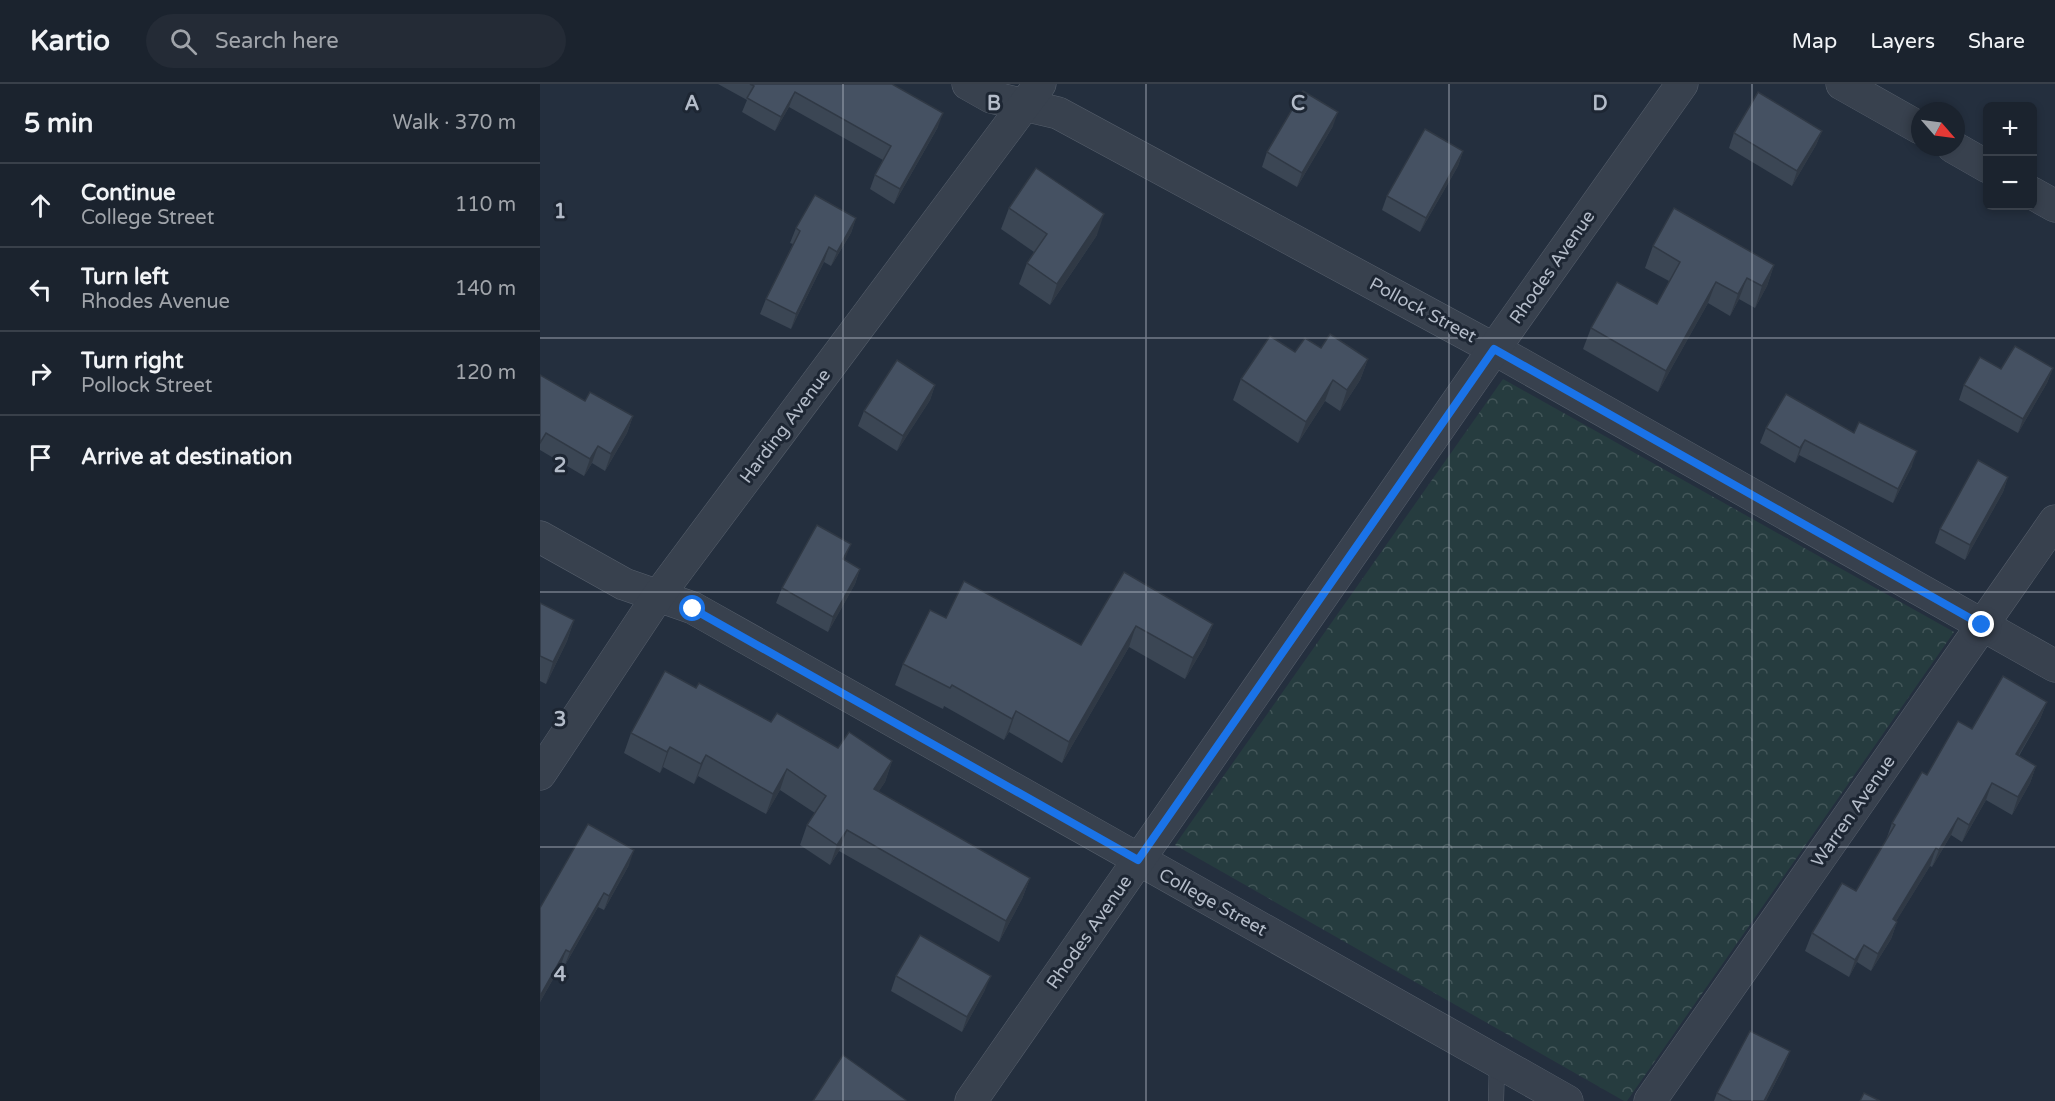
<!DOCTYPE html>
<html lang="en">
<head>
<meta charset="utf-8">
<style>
	:root { --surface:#1b232e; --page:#242b36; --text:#f1f3f6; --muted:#a0a4aa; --line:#39404a }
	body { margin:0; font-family:"Varela Round",sans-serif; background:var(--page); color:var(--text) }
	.controls { position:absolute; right:18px; top:18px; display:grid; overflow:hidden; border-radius:9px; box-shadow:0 3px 9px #0003 }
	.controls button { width:54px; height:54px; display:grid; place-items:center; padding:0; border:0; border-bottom:2px solid var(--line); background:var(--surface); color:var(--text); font:30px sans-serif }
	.compass { position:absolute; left:1371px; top:18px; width:54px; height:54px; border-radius:50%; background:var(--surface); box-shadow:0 3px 9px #0003; rotate:118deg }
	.stop { position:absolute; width:18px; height:18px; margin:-14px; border:4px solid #1a73e8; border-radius:50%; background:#fff }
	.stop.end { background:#1a73e8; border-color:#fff; box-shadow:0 2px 6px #0008 }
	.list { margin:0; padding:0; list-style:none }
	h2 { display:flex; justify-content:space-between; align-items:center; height:78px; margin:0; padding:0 24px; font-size:26px }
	h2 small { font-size:20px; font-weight:400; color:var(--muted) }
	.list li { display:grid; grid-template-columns:39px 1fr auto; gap:18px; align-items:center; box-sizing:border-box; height:84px; padding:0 24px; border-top:2px solid var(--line) }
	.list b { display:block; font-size:22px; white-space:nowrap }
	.list p { margin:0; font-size:20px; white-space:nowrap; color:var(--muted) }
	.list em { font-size:20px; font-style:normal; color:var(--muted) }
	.icon { flex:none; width:33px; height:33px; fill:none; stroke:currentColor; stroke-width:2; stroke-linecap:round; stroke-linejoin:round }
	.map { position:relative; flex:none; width:1515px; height:1017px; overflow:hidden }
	header { display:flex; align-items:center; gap:36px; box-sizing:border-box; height:84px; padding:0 30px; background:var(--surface); border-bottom:2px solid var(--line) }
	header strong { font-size:28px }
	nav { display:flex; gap:33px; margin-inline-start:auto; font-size:21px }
	.search { width:420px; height:54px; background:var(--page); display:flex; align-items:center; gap:15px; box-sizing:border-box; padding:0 21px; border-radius:33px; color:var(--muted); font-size:22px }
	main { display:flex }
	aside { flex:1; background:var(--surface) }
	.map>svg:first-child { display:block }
	.forest { fill:url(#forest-crowns) }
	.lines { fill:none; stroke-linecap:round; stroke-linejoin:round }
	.service-casing { stroke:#565f6c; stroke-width:16 }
	.minor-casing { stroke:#565f6c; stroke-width:33 }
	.service { stroke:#38414e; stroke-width:15 }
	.minor { stroke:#38414e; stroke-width:32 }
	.wall { fill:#3b4654 }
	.shaded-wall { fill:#303945 }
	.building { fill:#455162; stroke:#303945; stroke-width:1.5 }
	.route { stroke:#1a73e8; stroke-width:8 }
	.grid { fill:none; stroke:#b4bcc9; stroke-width:1.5; stroke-opacity:0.55 }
	.labels { text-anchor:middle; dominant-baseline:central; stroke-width:6; stroke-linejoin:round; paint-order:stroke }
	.street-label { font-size:18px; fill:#b4bcc9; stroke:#1d2633 }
	.grid-label { font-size:20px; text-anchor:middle; font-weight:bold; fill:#b4bcc9; stroke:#1d2633; stroke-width:6; stroke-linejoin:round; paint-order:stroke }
</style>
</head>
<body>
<header>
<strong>Kartio</strong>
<div class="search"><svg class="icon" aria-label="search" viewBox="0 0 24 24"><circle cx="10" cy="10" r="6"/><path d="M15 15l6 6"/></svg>Search here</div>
<nav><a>Map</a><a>Layers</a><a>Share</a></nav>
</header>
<main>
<aside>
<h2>5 min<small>Walk · 370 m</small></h2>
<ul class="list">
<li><svg class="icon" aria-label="ahead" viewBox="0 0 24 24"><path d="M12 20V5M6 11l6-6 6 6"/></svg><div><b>Continue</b><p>College Street</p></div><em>110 m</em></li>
<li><svg class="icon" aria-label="left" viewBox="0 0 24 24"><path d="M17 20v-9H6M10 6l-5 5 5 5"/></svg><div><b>Turn left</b><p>Rhodes Avenue</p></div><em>140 m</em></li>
<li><svg class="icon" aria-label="right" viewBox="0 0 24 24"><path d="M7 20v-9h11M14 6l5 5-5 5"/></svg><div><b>Turn right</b><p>Pollock Street</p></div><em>120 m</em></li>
<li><svg class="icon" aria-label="arrive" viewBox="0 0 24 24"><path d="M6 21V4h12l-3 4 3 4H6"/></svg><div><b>Arrive at destination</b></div></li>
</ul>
</aside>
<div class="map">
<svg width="1515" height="1017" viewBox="0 0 1515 1017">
	<defs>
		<pattern id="forest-crowns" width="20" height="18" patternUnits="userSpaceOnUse" patternTransform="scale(1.5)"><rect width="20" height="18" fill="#263c3f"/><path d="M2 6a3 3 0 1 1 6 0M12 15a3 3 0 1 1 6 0" fill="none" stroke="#435659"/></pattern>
	</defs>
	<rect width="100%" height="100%" fill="#242f3e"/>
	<polygon class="forest" points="963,295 1414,548 1087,1017 1084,1017 635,761"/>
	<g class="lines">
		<defs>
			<polyline id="service" points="956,1017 957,978"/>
			<g id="minor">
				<polyline points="428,0 451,13 518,29 954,265 1515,582"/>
				<polyline points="1302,0 1380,44"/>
				<polyline points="1413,63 1448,83"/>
				<polyline points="1492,109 1515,122"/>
				<polyline points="0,453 84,500 153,524 1027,1017"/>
				<polyline points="0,690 118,512 500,0"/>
				<polyline points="431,1017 954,265 1142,0"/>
				<polyline points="1110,1017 1515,437"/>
			</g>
		</defs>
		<use href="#service" class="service-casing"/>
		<use href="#minor" class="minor-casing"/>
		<use href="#service" class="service"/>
		<use href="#minor" class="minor"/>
	</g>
	<g class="wall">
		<polygon points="178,0 352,0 398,43 354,120 330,105 335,91 343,76 249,23 235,47 202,28 207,16"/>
		<polygon points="793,42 757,103 722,83 727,68"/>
		<polygon points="1282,47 1276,61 1252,102 1189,64 1194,49"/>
		<polygon points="923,67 918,82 880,148 842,126 847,112"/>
		<polygon points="469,124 557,151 510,221 479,200 487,179 494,168 461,145"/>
		<polygon points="316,134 311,149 291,182 284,178 251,245 220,230 226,215 253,160 250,159 256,144"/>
		<polygon points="1113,162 1234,181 1227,202 1215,224 1199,215 1190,232 1168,219 1118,308 1043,265 1051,244 1117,220 1129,197 1105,184"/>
		<polygon points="781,264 828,275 820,296 800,327 785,317 758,359 693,316 701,295 755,268"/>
		<polygon points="1513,284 1507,299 1478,349 1419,316 1424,301 1461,285"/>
		<polygon points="0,291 45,317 93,332 87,349 65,387 52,379 44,392 0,366"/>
		<polygon points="395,301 390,316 357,367 318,342 324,327"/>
		<polygon points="1226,344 1372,382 1353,419 1259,371 1255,379 1220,359"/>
		<polygon points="1468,393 1463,408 1425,476 1395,459 1400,445"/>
		<polygon points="305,476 320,485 315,500 288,548 236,519 242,504"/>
		<polygon points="584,488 673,540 665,561 645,595 589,563 522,679 469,648 464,656 404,622 403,625 355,601 363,580 406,534 541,561"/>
		<polygon points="0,519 34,536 27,557 6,600 0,597"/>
		<polygon points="156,604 231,638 298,664 352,677 345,698 338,708 490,794 482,815 459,858 299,767 290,781 260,761 267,741 275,729 240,706 226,730 158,692 154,700 123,683 120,689 84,669 91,649"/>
		<polygon points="1507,618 1500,635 1479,672 1496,682 1490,699 1472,731 1446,716 1422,758 1411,751 1392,783 1390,782 1356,837 1357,838 1351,855 1331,887 1317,878 1309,893 1265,867 1272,849 1316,807 1346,756 1352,739 1387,691 1432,645"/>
		<polygon points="89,781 64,826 58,823 24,883 21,881 0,918 0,824"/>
		<polygon points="356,892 445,906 422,948 351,907"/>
		<polygon points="1250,967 1244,982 1226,1017 1174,1017 1177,1009"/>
	</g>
	<g class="shaded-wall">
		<polygon points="255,8 249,23 235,47 241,33"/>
		<polygon points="798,28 793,42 757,103 762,89"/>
		<polygon points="403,29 398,43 354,120 360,105"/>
		<polygon points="1282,47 1276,61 1252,102 1257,87"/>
		<polygon points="923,67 918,82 880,148 886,134"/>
		<polygon points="564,130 557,151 510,221 517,200"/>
		<polygon points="316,134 311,149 291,182 297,168"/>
		<polygon points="289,163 284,178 251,245 256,230"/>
		<polygon points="1234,181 1227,202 1215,224 1222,202"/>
		<polygon points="1207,194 1199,215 1190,232 1198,210"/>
		<polygon points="1176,198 1168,219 1118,308 1126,287"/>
		<polygon points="828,275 820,296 800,327 807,306"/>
		<polygon points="1513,284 1507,299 1478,349 1483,335"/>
		<polygon points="793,296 785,317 758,359 766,338"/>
		<polygon points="395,301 390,316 357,367 363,352"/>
		<polygon points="93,332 87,349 65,387 71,370"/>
		<polygon points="1265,356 1259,371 1255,379 1260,364"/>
		<polygon points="58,362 52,379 44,392 50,375"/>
		<polygon points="1377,367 1372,382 1353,419 1358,405"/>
		<polygon points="1468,393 1463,408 1425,476 1430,461"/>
		<polygon points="311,460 305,475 297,490 303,475"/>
		<polygon points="320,485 315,500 288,548 293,533"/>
		<polygon points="34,536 27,557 6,600 13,578"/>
		<polygon points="673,540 665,561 645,595 653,574"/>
		<polygon points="596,542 589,563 522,679 529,658"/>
		<polygon points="1507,618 1500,635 1469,687 1476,670"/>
		<polygon points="476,627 469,648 464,656 472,635"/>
		<polygon points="130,663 123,683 120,689 127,668"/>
		<polygon points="166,671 158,692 154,700 161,680"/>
		<polygon points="352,677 345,698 327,726 334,705"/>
		<polygon points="1496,682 1490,699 1472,731 1478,713"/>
		<polygon points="247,685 240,706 226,730 233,710"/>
		<polygon points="1452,699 1446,716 1422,758 1429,741"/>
		<polygon points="1418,734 1411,751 1392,783 1399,766"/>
		<polygon points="307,746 299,767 290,781 297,761"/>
		<polygon points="1396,764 1390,782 1347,852 1353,835"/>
		<polygon points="94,766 89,781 64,826 69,812"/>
		<polygon points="490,794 482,815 459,858 466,837"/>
		<polygon points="64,809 58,823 24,883 30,868"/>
		<polygon points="1357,838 1351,855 1331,887 1338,870"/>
		<polygon points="1324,861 1317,878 1309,893 1315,876"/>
		<polygon points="26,866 21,881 0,918 0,912"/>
		<polygon points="451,892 445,906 422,948 427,933"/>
		<polygon points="1250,967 1244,982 1226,1017 1224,1017"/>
	</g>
	<g class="building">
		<polygon points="210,0 352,0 403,29 360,105 335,91 351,62 255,8 241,33 207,14 214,2"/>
		<polygon points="763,7 798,28 762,89 727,68"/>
		<polygon points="1218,8 1282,47 1257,87 1194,49"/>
		<polygon points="885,45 923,67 886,134 847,112"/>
		<polygon points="496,84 564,130 517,200 487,179 507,150 469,124"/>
		<polygon points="275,111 316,134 297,168 289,163 256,230 226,215 260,147 256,144"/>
		<polygon points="1134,124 1234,181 1222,202 1207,194 1198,210 1176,198 1126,287 1051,244 1077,198 1117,220 1140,178 1113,162"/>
		<polygon points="790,250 828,275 807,306 793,296 766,338 701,295 730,252 755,268 765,254 781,264"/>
		<polygon points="1475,262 1513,284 1483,335 1424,301 1440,273 1461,285"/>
		<polygon points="357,276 395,301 363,352 324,327"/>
		<polygon points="0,291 45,317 50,308 93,332 71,370 58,362 50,375 6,349 0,359"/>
		<polygon points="1246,310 1314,349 1319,338 1377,367 1358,405 1265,356 1260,364 1226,344"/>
		<polygon points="1438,376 1468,393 1430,461 1400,445"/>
		<polygon points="277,441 311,460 303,475 320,485 293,533 242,504"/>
		<polygon points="584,488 673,540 653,574 596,542 529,658 476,627 472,635 412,601 410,604 363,580 390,526 406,534 424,497 541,561"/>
		<polygon points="0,519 34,536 13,578 0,572"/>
		<polygon points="125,587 156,604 159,599 231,638 237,629 298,664 309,648 352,677 334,705 490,794 466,837 307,746 297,761 267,741 286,712 247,685 233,710 166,671 161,680 130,663 127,668 91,649"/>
		<polygon points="1463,592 1507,618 1476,670 1496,682 1478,713 1452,699 1429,741 1418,734 1399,766 1396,764 1353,835 1357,838 1338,870 1324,861 1315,876 1272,849 1302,799 1316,807 1355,741 1352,739 1382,688 1387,691 1418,637 1432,645"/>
		<polygon points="48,740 94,766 69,812 64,809 30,868 26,866 0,912 0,824"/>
		<polygon points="380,851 451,892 427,933 356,892"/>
		<polygon points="1210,947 1250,967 1224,1017 1192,1017 1177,1009"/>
		<polygon points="303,971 366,1016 365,1017 273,1017"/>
		<polygon points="1324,1009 1340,1017 1320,1017"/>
	</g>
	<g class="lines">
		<polyline class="route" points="153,525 598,776 954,265 1442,541"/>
	</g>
	<path class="grid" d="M303,0V1017M606,0V1017M909,0V1017M1212,0V1017M0,254H1515M0,508H1515M0,763H1515"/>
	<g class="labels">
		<g class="street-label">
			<text transform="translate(1012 183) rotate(-55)">Rhodes Avenue</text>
			<text transform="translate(883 226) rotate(28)">Pollock Street</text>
			<text transform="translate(245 342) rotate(-53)">Harding Avenue</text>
			<text transform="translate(1313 727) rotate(-55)">Warren Avenue</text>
			<text transform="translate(673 818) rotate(29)">College Street</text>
			<text transform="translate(549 848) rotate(-55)">Rhodes Avenue</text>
		</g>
	</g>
	<g class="grid-label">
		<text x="152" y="26">A</text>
		<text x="454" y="26">B</text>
		<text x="758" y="26">C</text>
		<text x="1060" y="26">D</text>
		<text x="20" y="134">1</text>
		<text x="20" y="388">2</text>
		<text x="20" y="642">3</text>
		<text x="20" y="897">4</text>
	</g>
</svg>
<div class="controls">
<button>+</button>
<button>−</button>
</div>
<svg class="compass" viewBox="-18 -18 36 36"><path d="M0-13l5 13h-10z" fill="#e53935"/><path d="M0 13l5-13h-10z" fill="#a0a4aa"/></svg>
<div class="stop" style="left:153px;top:525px"></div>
<div class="stop end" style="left:1442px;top:541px"></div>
</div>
</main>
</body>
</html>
